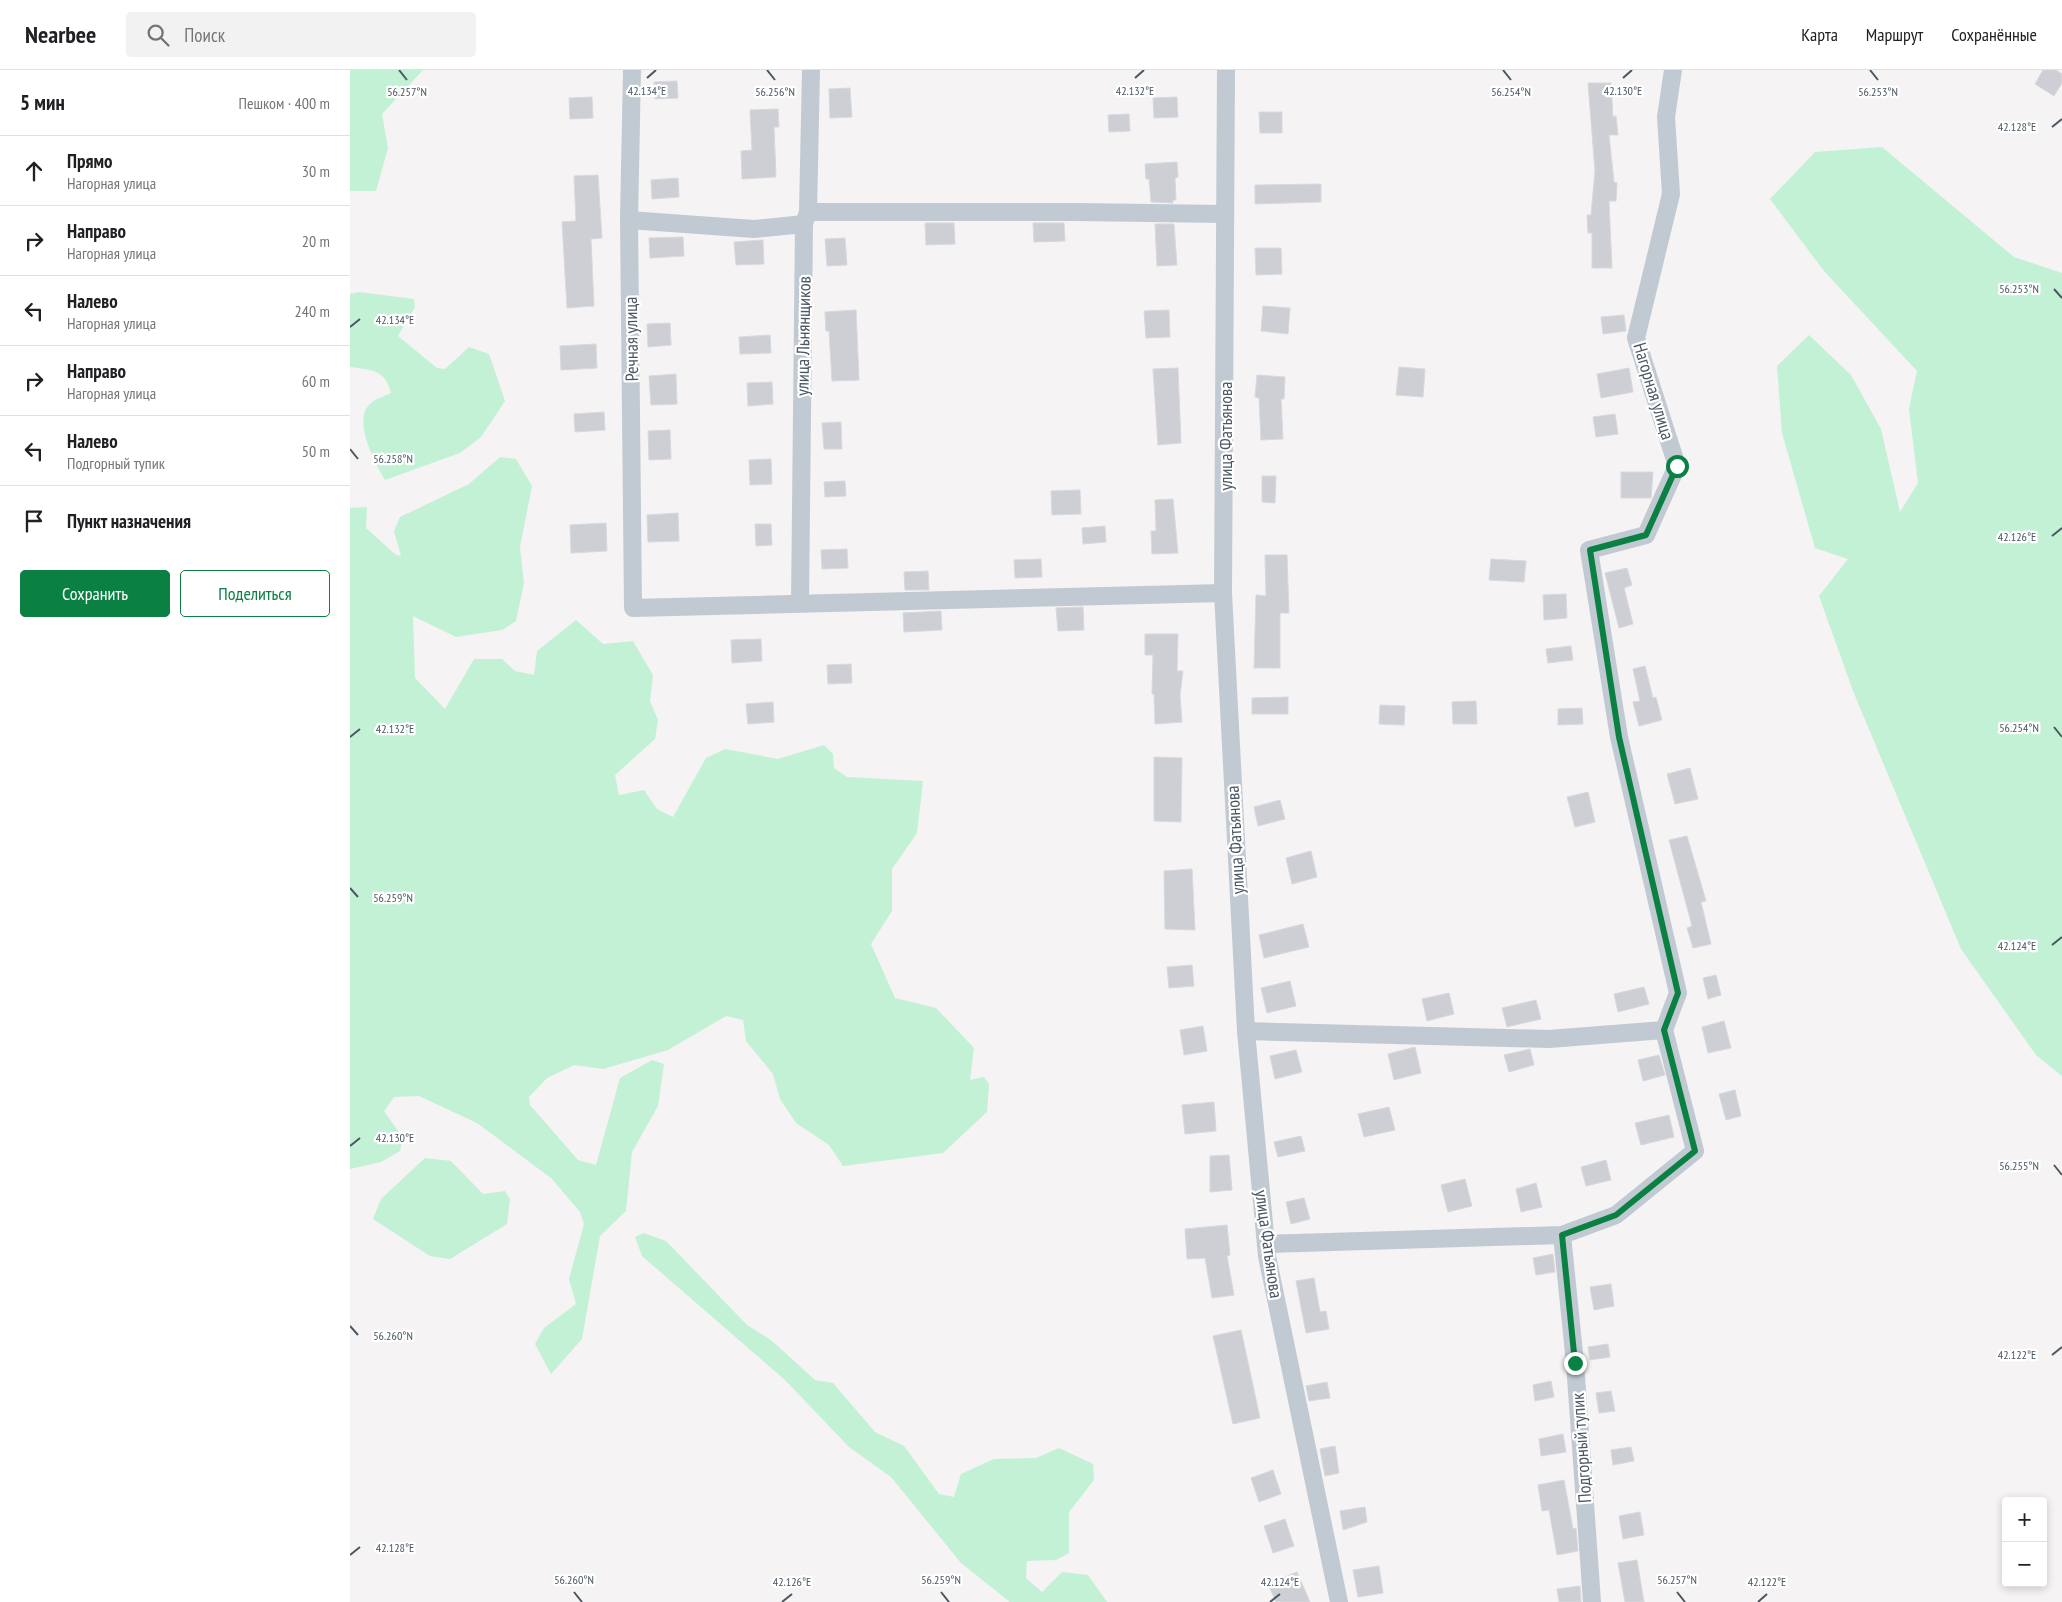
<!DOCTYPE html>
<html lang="ru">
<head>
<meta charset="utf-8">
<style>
	:root { --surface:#fff; --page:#f2f2f2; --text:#202124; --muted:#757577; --line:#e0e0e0; --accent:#0b8043 }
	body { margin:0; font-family:"PT Sans Narrow",sans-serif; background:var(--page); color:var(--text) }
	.controls { position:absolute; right:15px; bottom:15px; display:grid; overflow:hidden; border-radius:5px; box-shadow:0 2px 8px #0003 }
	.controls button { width:45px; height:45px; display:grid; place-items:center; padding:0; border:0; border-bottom:1px solid var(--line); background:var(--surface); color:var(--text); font:25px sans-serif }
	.stop { position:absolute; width:15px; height:15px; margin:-11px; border:4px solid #0b8043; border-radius:50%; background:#fff }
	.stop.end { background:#0b8043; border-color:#fff; box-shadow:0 1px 5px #0008 }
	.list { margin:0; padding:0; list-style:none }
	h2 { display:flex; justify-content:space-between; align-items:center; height:65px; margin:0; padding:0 20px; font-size:21px }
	h2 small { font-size:16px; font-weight:400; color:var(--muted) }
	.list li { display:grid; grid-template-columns:32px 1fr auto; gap:15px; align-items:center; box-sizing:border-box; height:70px; padding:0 20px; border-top:1px solid var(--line) }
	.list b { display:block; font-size:19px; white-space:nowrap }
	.list p { margin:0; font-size:16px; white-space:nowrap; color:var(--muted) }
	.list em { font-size:16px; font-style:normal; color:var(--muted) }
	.actions { display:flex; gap:10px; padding:15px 20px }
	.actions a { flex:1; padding:11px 0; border:1px solid var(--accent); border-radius:5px; text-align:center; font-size:18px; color:var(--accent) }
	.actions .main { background:var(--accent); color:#fff }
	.icon { flex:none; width:28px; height:28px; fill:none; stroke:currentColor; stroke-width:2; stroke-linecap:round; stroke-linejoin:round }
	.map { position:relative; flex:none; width:1712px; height:1532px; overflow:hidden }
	header { display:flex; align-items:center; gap:30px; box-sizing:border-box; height:70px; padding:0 25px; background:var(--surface); border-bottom:1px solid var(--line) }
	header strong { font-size:24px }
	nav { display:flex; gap:28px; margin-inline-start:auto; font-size:18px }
	.search { width:350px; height:45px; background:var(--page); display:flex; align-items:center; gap:12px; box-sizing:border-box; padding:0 18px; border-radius:5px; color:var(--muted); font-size:19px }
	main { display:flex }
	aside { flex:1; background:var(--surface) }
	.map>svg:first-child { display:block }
	.green { fill:#c3f1d5 }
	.building { fill:#cdcfd5; stroke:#d7d9de }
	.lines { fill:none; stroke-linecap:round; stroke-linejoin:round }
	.street { stroke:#c1cad2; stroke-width:18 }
	.route { stroke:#0b8043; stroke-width:6 }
	.ticks { fill:none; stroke:#4a5661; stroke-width:2 }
	.labels { text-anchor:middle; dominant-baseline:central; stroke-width:4.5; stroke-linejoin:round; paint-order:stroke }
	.street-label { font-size:18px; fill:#4a5661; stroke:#fff }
	.ticks-label { font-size:12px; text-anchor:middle; fill:#4a5661; stroke:#fff; stroke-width:4.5; stroke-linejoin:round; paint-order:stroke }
</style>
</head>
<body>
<header>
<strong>Nearbee</strong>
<div class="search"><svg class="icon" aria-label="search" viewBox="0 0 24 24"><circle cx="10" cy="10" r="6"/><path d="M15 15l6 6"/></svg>Поиск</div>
<nav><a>Карта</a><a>Маршрут</a><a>Сохранённые</a></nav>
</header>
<main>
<aside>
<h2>5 мин<small>Пешком · 400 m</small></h2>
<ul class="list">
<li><svg class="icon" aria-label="ahead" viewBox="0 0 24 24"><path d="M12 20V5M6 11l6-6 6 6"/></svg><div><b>Прямо</b><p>Нагорная улица</p></div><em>30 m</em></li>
<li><svg class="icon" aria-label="right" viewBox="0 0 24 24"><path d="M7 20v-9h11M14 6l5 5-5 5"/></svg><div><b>Направо</b><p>Нагорная улица</p></div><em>20 m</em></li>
<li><svg class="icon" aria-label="left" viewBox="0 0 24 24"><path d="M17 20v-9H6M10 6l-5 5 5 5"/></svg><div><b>Налево</b><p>Нагорная улица</p></div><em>240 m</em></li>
<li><svg class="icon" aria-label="right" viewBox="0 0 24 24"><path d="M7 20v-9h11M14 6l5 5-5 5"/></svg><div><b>Направо</b><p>Нагорная улица</p></div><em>60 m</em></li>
<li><svg class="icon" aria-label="left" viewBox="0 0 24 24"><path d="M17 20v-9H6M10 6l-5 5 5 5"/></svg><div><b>Налево</b><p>Подгорный тупик</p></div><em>50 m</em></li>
<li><svg class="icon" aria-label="arrive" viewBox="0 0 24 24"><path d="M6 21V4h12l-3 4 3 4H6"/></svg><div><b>Пункт назначения</b></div></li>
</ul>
<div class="actions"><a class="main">Сохранить</a><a>Поделиться</a></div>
</aside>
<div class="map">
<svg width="1712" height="1532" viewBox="0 0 1712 1532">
	<rect width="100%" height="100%" fill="#f5f3f3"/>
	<g class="green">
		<polygon points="0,0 73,0 32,44 38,78 26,121 0,121"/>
		<polygon points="1532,77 1664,187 1712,203 1712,1006 1686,985 1611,879 1503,621 1469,526 1498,489 1465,478 1432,363 1427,296 1459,265 1501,305 1531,359 1550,442 1568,413 1559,339 1567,301 1474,201 1420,129 1465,82"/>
		<path d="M9,222L64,229L65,237L48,266L87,298L95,299L119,277L139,284L155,331L131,367L110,383L35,410C25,393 2,350 20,334C25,329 35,326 41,323C35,299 22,300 0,297V224Z"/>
		<polygon points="150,387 166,389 182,416 170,477 174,513 166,551 152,560 106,567 63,546 65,608 95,639 124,589 152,589 165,601 184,605 187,581 226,550 253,574 283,571 303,605 300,631 308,650 305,669 265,705 269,725 294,720 307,739 323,747 356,688 375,679 428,689 474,675 483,684 484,698 497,707 573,711 567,763 542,799 542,841 521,874 545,928 586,938 624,978 620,1010 634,1007 639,1014 637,1042 593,1083 493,1096 479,1075 446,1053 430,1029 423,1004 396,971 393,950 376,946 318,980 253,999 224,995 197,1008 179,1027 180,1035 228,1090 246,1095 270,1008 302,990 314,994 308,1036 282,1082 276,1141 250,1166 232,1269 201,1304 185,1274 194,1258 226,1234 219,1209 234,1154 230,1142 201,1108 127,1053 69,1026 44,1027 34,1041 53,1068 50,1081 31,1092 0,1099 0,438 17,437 16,458 46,485 51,486 44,461 50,447 119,414"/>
		<polygon points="75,1088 101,1091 133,1124 155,1121 160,1129 157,1154 100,1189 80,1186 23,1149 31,1129"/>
		<polygon points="294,1163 316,1171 397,1255 421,1270 465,1310 483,1313 525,1362 554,1376 589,1424 604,1427 611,1404 644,1389 686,1388 709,1378 743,1394 744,1410 719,1442 719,1483 706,1490 677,1491 676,1508 692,1522 712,1502 738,1505 757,1532 660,1532 611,1493 541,1407 499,1377 435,1310 292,1186 285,1167"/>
	</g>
	<g class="building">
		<polygon points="1693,0 1706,0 1712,4 1712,13 1704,26 1685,14"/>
		<polygon points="327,11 328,28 305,29 304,12"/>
		<polygon points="1238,13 1261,13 1263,47 1266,46 1268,65 1259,65 1264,112 1267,113 1266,131 1259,131 1262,198 1242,198 1242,163 1238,163 1237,145 1241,145 1245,101"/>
		<polygon points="500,18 502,47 480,48 479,19"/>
		<polygon points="242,27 243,48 220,49 219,28"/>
		<polygon points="827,27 828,47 804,48 803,28"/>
		<polygon points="428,39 429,57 424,57 426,107 392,109 391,81 402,80 400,40"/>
		<polygon points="909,42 932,42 932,63 910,63"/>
		<polygon points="779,44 780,61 759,62 758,45"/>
		<polygon points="827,92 828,107 825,108 826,130 823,130 823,133 801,132 799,109 796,109 795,94"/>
		<polygon points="248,105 252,168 241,169 244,236 217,238 212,152 226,151 224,106"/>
		<polygon points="328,108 329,127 302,129 301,110"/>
		<polygon points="971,114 971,132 905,134 905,115"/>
		<polygon points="575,153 604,153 605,174 576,175"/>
		<polygon points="683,153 714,153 715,171 684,172"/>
		<polygon points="805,154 824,154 827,195 807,196"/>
		<polygon points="333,167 334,186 300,188 299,168"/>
		<polygon points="495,168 497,195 477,196 475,169"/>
		<polygon points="413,170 414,194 386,195 384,172"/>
		<polygon points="905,178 931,178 932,204 906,205"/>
		<polygon points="913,236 940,238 938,264 911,261"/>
		<polygon points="506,240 509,310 482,311 479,261 476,261 475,242"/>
		<polygon points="819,240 820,267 796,268 794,241"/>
		<polygon points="1274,245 1276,261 1253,264 1251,247"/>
		<polygon points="320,253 321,275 298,277 297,254"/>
		<polygon points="420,265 421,283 390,284 389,267"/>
		<polygon points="246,274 247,298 211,300 210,276"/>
		<polygon points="1049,297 1075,299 1073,327 1046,325"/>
		<polygon points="828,298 831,373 808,375 803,299"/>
		<polygon points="1279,298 1283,322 1251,328 1247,304"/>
		<polygon points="326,304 327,334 301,335 299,306"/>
		<polygon points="907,305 935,307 934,329 931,329 933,369 911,370 909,328 905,327"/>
		<polygon points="422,312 423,334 398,336 397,313"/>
		<polygon points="254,342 255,360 225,362 224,344"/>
		<polygon points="1265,344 1268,364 1246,367 1243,347"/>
		<polygon points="491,352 492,379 474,379 472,353"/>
		<polygon points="320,360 321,389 299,390 298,361"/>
		<polygon points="421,389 422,414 400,415 399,390"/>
		<polygon points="1271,402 1303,402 1301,428 1271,428"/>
		<polygon points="912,406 926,406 925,433 912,432"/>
		<polygon points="495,411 496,426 475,427 474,412"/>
		<polygon points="730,420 731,444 702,445 701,421"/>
		<polygon points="823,429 828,483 802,484 801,461 806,461 805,430"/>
		<polygon points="328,443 329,471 298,472 297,445"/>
		<polygon points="256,453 257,481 221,483 220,455"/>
		<polygon points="405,454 421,454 422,475 406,476"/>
		<polygon points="755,456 756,472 733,474 732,458"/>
		<polygon points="497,479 498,498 472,499 471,480"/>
		<polygon points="915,485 937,485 939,543 930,543 930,598 904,598 906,525 916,526"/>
		<polygon points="691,489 692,507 665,508 664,490"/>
		<polygon points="1141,489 1176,491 1174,512 1139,510"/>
		<polygon points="1277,498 1282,515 1274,518 1283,554 1269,558 1255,503"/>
		<polygon points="578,501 579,520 555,520 554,502"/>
		<polygon points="1216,524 1217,548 1194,550 1193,525"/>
		<polygon points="733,537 734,560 708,561 706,538"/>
		<polygon points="591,541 592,560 554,562 553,543"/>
		<polygon points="795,564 828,564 827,601 833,601 830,625 832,652 805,654 804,624 802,624 803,585 795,585"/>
		<polygon points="411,569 412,591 382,593 381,570"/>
		<polygon points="1221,576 1223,590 1198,593 1196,579"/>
		<polygon points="501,594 502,613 478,614 477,595"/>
		<polygon points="1295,596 1303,628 1306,627 1312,650 1289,656 1283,632 1290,631 1283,599"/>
		<polygon points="938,627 938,644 902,644 902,628"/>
		<polygon points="1126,631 1127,654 1103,654 1102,632"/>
		<polygon points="423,632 424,652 398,654 396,634"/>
		<polygon points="1030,635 1055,636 1054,655 1029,654"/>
		<polygon points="1232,638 1233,654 1208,655 1208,639"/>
		<polygon points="804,687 832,688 831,752 804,751"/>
		<polygon points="1340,698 1348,729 1325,734 1317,704"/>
		<polygon points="1238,722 1245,752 1225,757 1217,727"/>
		<polygon points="930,730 935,749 908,756 904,737"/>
		<polygon points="1337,766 1356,831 1351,832 1361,874 1343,878 1337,858 1342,856 1319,770"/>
		<polygon points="961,781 967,807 942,814 936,788"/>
		<polygon points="842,799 845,860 815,859 814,801"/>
		<polygon points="953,854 959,877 914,888 909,865"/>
		<polygon points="842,895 844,916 819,918 817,897"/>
		<polygon points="1366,905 1371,925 1358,929 1353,908"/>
		<polygon points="940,911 946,936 917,943 911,918"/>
		<polygon points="1294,917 1299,934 1268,942 1264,924"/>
		<polygon points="1099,923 1104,944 1077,951 1072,929"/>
		<polygon points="1186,930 1191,949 1157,957 1152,938"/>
		<polygon points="1374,951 1381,978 1358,983 1352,957"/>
		<polygon points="853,956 857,981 834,985 830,960"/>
		<polygon points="1065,977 1071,1003 1044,1010 1038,984"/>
		<polygon points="1180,979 1184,995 1159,1002 1154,985"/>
		<polygon points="946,980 952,1002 925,1009 920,986"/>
		<polygon points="1309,985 1315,1005 1293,1011 1288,990"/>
		<polygon points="1385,1020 1391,1046 1376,1050 1369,1024"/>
		<polygon points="864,1032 866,1061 835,1064 832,1035"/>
		<polygon points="1039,1037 1045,1060 1014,1067 1008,1044"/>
		<polygon points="1319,1045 1324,1067 1291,1075 1285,1053"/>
		<polygon points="951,1066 955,1081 928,1087 924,1072"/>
		<polygon points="879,1085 882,1120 860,1122 860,1086"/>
		<polygon points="1256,1090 1261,1110 1236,1116 1231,1097"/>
		<polygon points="1115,1109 1122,1136 1098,1142 1091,1115"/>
		<polygon points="1186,1113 1192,1137 1171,1142 1166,1119"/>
		<polygon points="954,1128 960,1149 941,1154 936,1132"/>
		<polygon points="877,1155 880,1185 877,1186 884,1225 862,1228 855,1188 837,1189 835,1159"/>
		<polygon points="1203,1184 1205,1202 1186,1205 1183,1188"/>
		<polygon points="964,1208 970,1242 976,1241 979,1259 956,1263 946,1211"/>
		<polygon points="1261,1214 1264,1236 1244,1240 1240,1217"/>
		<polygon points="891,1260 910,1348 883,1354 863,1266"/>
		<polygon points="1258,1274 1260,1287 1240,1290 1238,1277"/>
		<polygon points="1201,1311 1204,1327 1185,1331 1183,1315"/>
		<polygon points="977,1312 980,1328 959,1331 956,1316"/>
		<polygon points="1261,1321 1265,1341 1249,1343 1246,1323"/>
		<polygon points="1213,1364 1216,1382 1191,1386 1189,1369"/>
		<polygon points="985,1376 989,1403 975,1406 970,1379"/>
		<polygon points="1281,1377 1284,1391 1263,1395 1261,1380"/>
		<polygon points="923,1400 931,1424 909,1432 901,1408"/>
		<polygon points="1214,1410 1223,1459 1226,1458 1228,1481 1207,1485 1199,1440 1192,1441 1188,1415"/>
		<polygon points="1015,1437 1017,1452 993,1460 990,1441"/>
		<polygon points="1290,1442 1294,1465 1273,1469 1269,1446"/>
		<polygon points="935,1449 944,1476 923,1483 914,1456"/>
		<polygon points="1287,1490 1294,1532 1275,1532 1268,1493"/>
		<polygon points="1029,1496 1033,1523 1008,1527 1003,1500"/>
		<polygon points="947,1502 960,1532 926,1532 918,1514"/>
		<polygon points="1230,1516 1231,1532 1209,1532 1207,1519"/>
	</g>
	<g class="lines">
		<g class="street">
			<polyline points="282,0 279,150 283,538 873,523"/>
			<polyline points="876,0 873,523 896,961 917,1186 989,1532"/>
			<polyline points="458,142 725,142 875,144"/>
			<polyline points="279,150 404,159 454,154"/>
			<polyline points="450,533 454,154 458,142 461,0"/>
			<polyline points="896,961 1199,969 1314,960"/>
			<polyline points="1212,1165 1225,1293 1242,1532"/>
			<polyline points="916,1174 1212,1165 1266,1145 1345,1081 1314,960 1328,923 1269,667 1239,480 1296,465 1327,396 1286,268 1321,124 1316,47 1323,0"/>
		</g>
	</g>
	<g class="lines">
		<polyline class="route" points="1225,1293 1212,1165 1266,1145 1345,1081 1314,960 1328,923 1269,667 1240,480 1296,465 1327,396"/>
	</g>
	<path class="ticks" d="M49,0L57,10M417,0L425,10M1153,0L1161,10M1520,0L1528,10M297,8L306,0M785,8L794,0M1273,8L1282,0M1702,57L1712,49M1704,219L1712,228M0,257L10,249M0,379L8,389M1702,466L1712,458M1704,657L1712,667M0,667L10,659M0,818L8,827M1702,875L1712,867M0,1076L10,1068M1704,1095L1712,1105M0,1256L8,1265M1702,1285L1712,1277M0,1485L10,1477M224,1522L232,1532M591,1522L599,1532M1327,1522L1335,1532M432,1532L442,1524M920,1532L930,1524M1408,1532L1417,1524"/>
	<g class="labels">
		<g class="street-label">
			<text transform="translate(453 266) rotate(-89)">улица Льнянщиков</text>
			<text transform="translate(281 269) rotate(-91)">Речная улица</text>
			<text transform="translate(1304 321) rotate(73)">Нагорная улица</text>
			<text transform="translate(875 366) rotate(-90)">улица Фатьянова</text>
			<text transform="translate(885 770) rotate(-93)">улица Фатьянова</text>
			<text transform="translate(919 1174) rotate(82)">улица Фатьянова</text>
			<text transform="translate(1231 1378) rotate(-94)">Подгорный тупик</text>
		</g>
	</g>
	<g class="ticks-label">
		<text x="1273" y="25">42.130°E</text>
		<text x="297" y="25">42.134°E</text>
		<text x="785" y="25">42.132°E</text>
		<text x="57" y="26">56.257°N</text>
		<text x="425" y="26">56.256°N</text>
		<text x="1161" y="26">56.254°N</text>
		<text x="1528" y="26">56.253°N</text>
		<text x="1667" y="61">42.128°E</text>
		<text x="1669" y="223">56.253°N</text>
		<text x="45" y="254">42.134°E</text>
		<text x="43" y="393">56.258°N</text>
		<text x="1667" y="471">42.126°E</text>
		<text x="1669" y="662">56.254°N</text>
		<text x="45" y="663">42.132°E</text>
		<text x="43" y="832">56.259°N</text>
		<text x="1667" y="880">42.124°E</text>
		<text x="45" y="1072">42.130°E</text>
		<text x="1669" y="1100">56.255°N</text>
		<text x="43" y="1270">56.260°N</text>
		<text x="1667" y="1289">42.122°E</text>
		<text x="45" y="1482">42.128°E</text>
		<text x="224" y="1514">56.260°N</text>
		<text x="591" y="1514">56.259°N</text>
		<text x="1327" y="1514">56.257°N</text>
		<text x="442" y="1516">42.126°E</text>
		<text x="930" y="1516">42.124°E</text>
		<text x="1417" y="1516">42.122°E</text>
	</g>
</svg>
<div class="controls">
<button>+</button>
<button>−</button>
</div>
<div class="stop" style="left:1327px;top:396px"></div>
<div class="stop end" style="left:1225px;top:1293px"></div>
</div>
</main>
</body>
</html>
